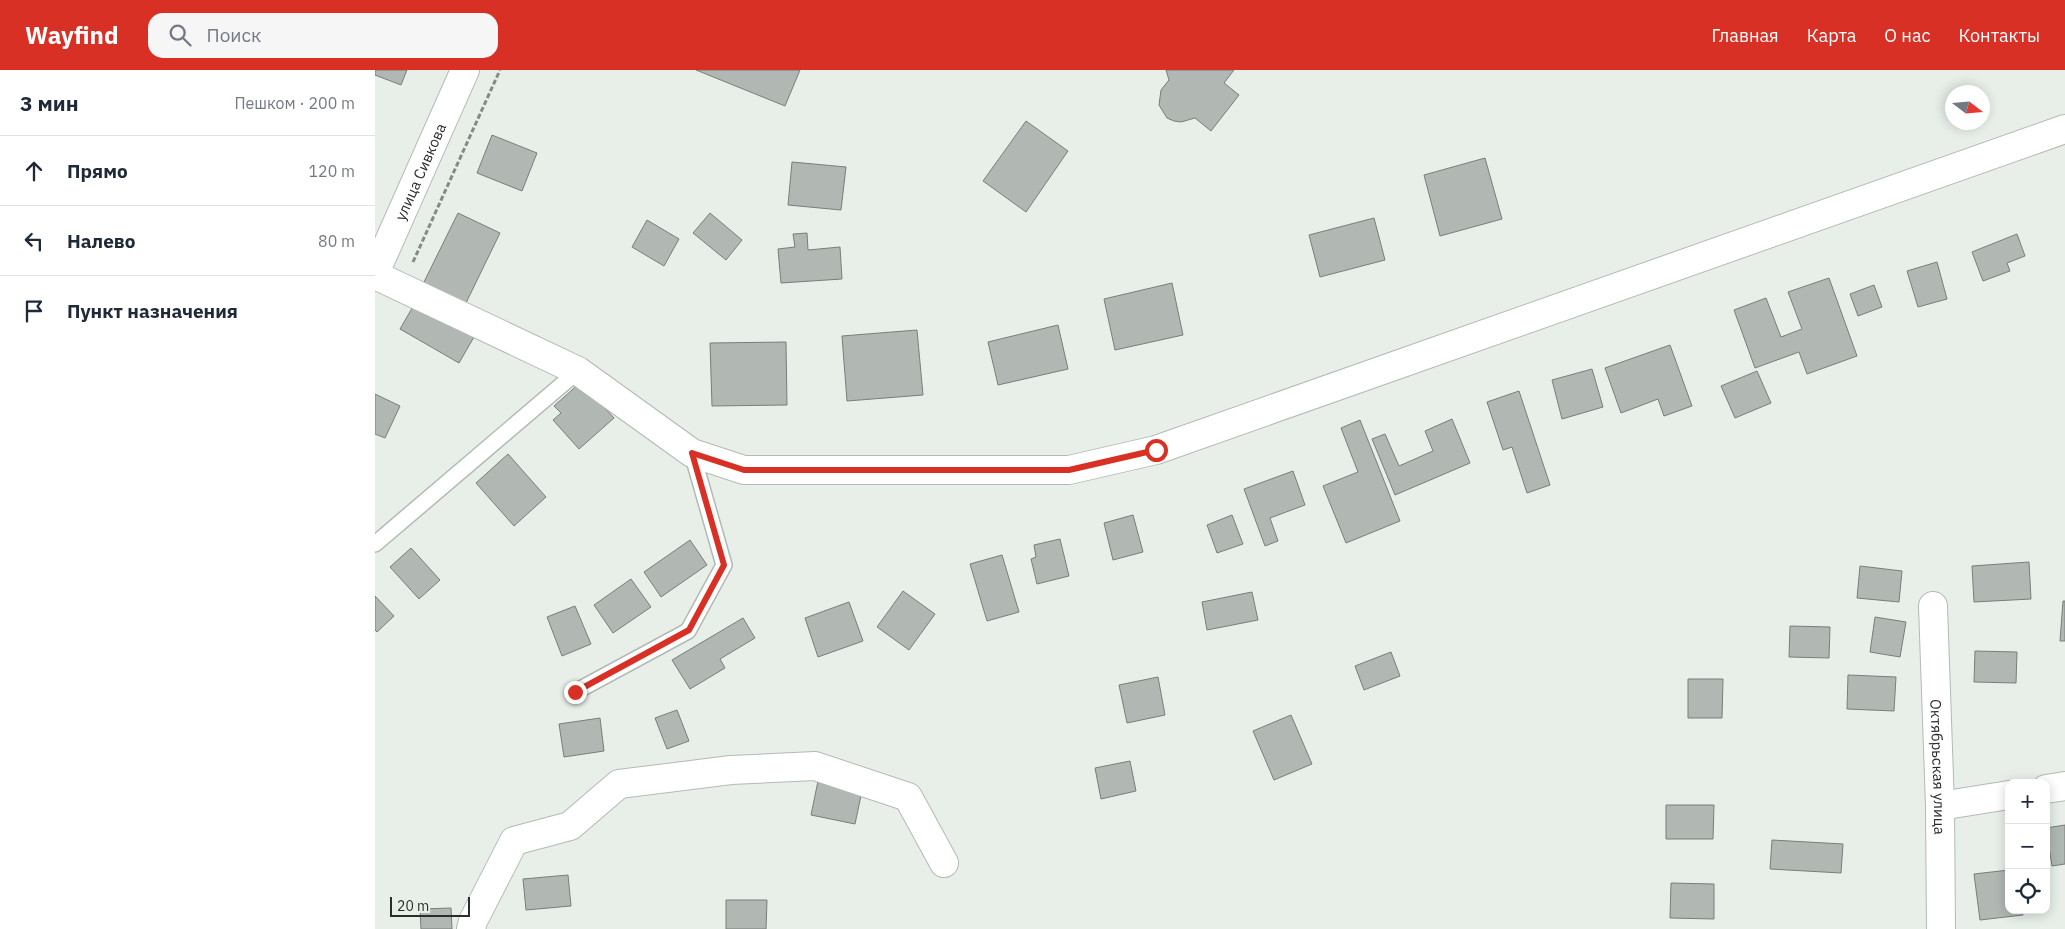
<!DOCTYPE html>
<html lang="ru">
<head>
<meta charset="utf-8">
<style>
	:root { --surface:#fff; --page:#f6f6f7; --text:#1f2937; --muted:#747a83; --line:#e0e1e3; --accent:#d93025 }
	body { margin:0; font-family:"IBM Plex Sans",sans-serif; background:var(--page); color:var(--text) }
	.controls { position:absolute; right:15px; bottom:15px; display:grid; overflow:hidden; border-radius:10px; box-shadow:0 2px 12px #0003 }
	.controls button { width:45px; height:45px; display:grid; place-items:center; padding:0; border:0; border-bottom:1px solid var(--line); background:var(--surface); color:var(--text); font:25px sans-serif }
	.compass { position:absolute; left:1570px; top:15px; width:45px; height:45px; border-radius:50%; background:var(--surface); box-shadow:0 2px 12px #0003; rotate:106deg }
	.scale { position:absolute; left:15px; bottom:12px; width:80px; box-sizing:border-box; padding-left:5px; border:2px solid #2b2d2b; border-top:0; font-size:14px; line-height:18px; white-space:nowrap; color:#2b2d2b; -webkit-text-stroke:4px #e8efe9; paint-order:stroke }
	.stop { position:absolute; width:15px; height:15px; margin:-11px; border:4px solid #d93025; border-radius:50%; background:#fff }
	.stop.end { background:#d93025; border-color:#fff; box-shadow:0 1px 5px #0008 }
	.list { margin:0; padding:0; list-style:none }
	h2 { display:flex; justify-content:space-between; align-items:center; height:65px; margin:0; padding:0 20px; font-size:21px }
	h2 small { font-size:16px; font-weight:400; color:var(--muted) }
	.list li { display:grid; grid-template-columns:32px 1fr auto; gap:15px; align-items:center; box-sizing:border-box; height:70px; padding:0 20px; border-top:1px solid var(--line) }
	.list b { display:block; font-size:19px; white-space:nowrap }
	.list em { font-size:16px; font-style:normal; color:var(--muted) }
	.icon { flex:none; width:28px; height:28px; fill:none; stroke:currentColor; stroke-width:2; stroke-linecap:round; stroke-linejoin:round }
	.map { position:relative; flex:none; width:1690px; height:859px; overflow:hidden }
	header { display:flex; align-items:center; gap:30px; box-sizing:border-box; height:70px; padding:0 25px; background:var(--accent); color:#fff }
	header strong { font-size:24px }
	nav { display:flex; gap:28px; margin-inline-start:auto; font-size:18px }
	.search { width:350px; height:45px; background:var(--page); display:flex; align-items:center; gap:12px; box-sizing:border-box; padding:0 18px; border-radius:15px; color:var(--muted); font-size:19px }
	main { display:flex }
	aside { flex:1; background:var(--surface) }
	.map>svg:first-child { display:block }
	.building { fill:#b1b8b3; stroke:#787e7a }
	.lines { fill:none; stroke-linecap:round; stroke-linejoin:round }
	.service-casing { stroke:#b3bab5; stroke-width:18 }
	.minor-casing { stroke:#b3bab5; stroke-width:30 }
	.path { stroke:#858a86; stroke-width:3; stroke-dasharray:5 2.5; stroke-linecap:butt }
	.service { stroke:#fff; stroke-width:15 }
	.minor { stroke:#fff; stroke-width:28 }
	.route { stroke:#d93025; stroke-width:6 }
	.labels { text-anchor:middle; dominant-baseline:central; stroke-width:4; stroke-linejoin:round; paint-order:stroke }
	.street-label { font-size:15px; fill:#2b2d2b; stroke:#e8efe9 }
</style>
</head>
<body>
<header>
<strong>Wayfind</strong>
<div class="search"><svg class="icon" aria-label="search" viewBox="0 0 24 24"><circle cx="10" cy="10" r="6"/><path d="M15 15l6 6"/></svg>Поиск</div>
<nav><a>Главная</a><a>Карта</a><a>О нас</a><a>Контакты</a></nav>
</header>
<main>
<aside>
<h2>3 мин<small>Пешком · 200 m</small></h2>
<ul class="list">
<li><svg class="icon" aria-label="ahead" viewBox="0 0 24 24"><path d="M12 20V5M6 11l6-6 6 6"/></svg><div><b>Прямо</b></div><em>120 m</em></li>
<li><svg class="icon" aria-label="left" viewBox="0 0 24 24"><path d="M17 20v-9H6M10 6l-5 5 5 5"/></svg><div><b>Налево</b></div><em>80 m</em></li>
<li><svg class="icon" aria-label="arrive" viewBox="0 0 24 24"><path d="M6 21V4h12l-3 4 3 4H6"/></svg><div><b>Пункт назначения</b></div></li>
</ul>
</aside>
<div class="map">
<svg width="1690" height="859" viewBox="0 0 1690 859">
	<rect width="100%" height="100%" fill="#e8efe9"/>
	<g class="building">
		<polygon points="0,0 32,0 26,15 0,5"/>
		<polygon points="321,0 425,0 410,36"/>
		<polygon points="791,0 859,0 849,13 864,25 836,61 820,48 806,52 799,51 792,48 784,35 786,20 794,10"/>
		<polygon points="651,51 693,81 651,142 608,111"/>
		<polygon points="117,65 162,83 147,121 102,103"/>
		<polygon points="1110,88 1127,149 1065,166 1049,105"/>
		<polygon points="417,92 471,97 466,140 413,135"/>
		<polygon points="83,143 125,163 90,235 48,214"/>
		<polygon points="335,143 367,170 351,190 318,163"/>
		<polygon points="999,148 1010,190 945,207 934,165"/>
		<polygon points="272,150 304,169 289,196 257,177"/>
		<polygon points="432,163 433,180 465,177 467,209 406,213 403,179 420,177 418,164"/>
		<polygon points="1642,164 1650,186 1632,193 1635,201 1608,211 1597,182"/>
		<polygon points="1562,192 1572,229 1543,237 1532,201"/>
		<polygon points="1454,208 1482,286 1432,304 1424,282 1380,298 1359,240 1391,228 1406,267 1427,259 1413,222"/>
		<polygon points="797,213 808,265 740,280 729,229"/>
		<polygon points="1499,215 1507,237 1483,246 1475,224"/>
		<polygon points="40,233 99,267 84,293 25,259"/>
		<polygon points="683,255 693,299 623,315 613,272"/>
		<polygon points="542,260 548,325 472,331 467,266"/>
		<polygon points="411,272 412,335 337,336 335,273"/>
		<polygon points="1295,275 1317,336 1289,346 1283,329 1246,343 1230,298"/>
		<polygon points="1217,299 1228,337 1187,349 1177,310"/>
		<polygon points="1382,301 1396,333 1360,348 1346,316"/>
		<polygon points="206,312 239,348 204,379 178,350 186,343 179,336"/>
		<polygon points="1144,321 1175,415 1152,423 1137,377 1128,380 1112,332"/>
		<polygon points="0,324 25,336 10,368 0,364"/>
		<polygon points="1077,349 1095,393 1020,425 997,369 1010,364 1024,396 1058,381 1050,361"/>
		<polygon points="985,350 1025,451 971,473 948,416 983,402 966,358"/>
		<polygon points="133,384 171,427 139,456 101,413"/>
		<polygon points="918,401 930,435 895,448 903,471 890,476 869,419"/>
		<polygon points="758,445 768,482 738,490 729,453"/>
		<polygon points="857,445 868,474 842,483 832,455"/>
		<polygon points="685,469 694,506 662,514 656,489 661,487 659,475"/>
		<polygon points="315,470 332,495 286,527 269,502"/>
		<polygon points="36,478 65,510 44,529 15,497"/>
		<polygon points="627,485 644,542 612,551 595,494"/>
		<polygon points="1654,492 1656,529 1599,532 1597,496"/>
		<polygon points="1485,496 1527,501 1524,532 1482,528"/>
		<polygon points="256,509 276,537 238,563 219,535"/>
		<polygon points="528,521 560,544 534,580 502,557"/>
		<polygon points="877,522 883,550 832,560 827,532"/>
		<polygon points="0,526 19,546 2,562 0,560"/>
		<polygon points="1688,531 1690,531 1690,571 1685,571"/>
		<polygon points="474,532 488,571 443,587 430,548"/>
		<polygon points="200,536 216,574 187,586 172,547"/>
		<polygon points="1500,547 1531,552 1525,587 1495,582"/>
		<polygon points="368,548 380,568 345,589 350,598 315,619 297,590"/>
		<polygon points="1415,556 1455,557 1454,588 1414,587"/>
		<polygon points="1600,581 1642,582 1641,613 1599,612"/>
		<polygon points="1016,582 1025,606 989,620 980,596"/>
		<polygon points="1473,605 1521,607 1519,641 1472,639"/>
		<polygon points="783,607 790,645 752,653 744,615"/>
		<polygon points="1313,609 1348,609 1347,648 1313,648"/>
		<polygon points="302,640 314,671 292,679 280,648"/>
		<polygon points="916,645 937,694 899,710 878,661"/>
		<polygon points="225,648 229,681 189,687 184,654"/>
		<polygon points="755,691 761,721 726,729 720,698"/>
		<polygon points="443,711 487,721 480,754 436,745"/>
		<polygon points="1291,735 1339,735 1338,769 1291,769"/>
		<polygon points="1690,755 1690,794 1677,796 1671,758"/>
		<polygon points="1397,770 1468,774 1466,803 1395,799"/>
		<polygon points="1634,800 1634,840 1647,840 1648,845 1605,850 1599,804"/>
		<polygon points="193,805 196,836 151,840 148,809"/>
		<polygon points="1296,813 1339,814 1339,849 1295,848"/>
		<polygon points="351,830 392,830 391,859 351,859"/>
		<polygon points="76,838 77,859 46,859 45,839"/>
	</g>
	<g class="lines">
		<defs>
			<g id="service">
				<polyline points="0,474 203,301"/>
				<polyline points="200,622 313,561 349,495 317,383"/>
			</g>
			<g id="minor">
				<path id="s1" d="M0,203L90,0"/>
				<polyline points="0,205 203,301 317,383 369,400 694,400 781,380 1690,59"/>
				<path id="s2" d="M1558,536L1565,736L1566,859"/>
				<polyline points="1671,719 1690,716"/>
				<polyline points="1565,736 1634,725"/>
				<polyline points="96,859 98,851 139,771 195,756 244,714 356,700 440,696 533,727 569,793"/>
			</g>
		</defs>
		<use href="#service" class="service-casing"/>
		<use href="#minor" class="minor-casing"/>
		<polyline class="path" points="38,192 125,0"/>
		<use href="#service" class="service"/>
		<use href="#minor" class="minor"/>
	</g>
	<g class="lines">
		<polyline class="route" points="200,622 314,560 349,495 317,383 369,400 694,400 781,380"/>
	</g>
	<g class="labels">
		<g class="street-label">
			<text stroke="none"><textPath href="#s1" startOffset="111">улица Сивкова</textPath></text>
			<text stroke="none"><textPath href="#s2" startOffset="161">Октябрьская улица</textPath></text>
		</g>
	</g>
</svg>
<div class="controls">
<button>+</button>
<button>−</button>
<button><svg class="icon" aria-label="locate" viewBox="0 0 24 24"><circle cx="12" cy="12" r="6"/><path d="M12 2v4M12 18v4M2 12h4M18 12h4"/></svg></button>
</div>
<svg class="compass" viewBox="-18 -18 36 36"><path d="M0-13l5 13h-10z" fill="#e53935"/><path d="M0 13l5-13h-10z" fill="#747a83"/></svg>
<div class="scale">20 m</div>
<div class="stop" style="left:781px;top:380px"></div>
<div class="stop end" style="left:200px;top:622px"></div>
</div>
</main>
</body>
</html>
